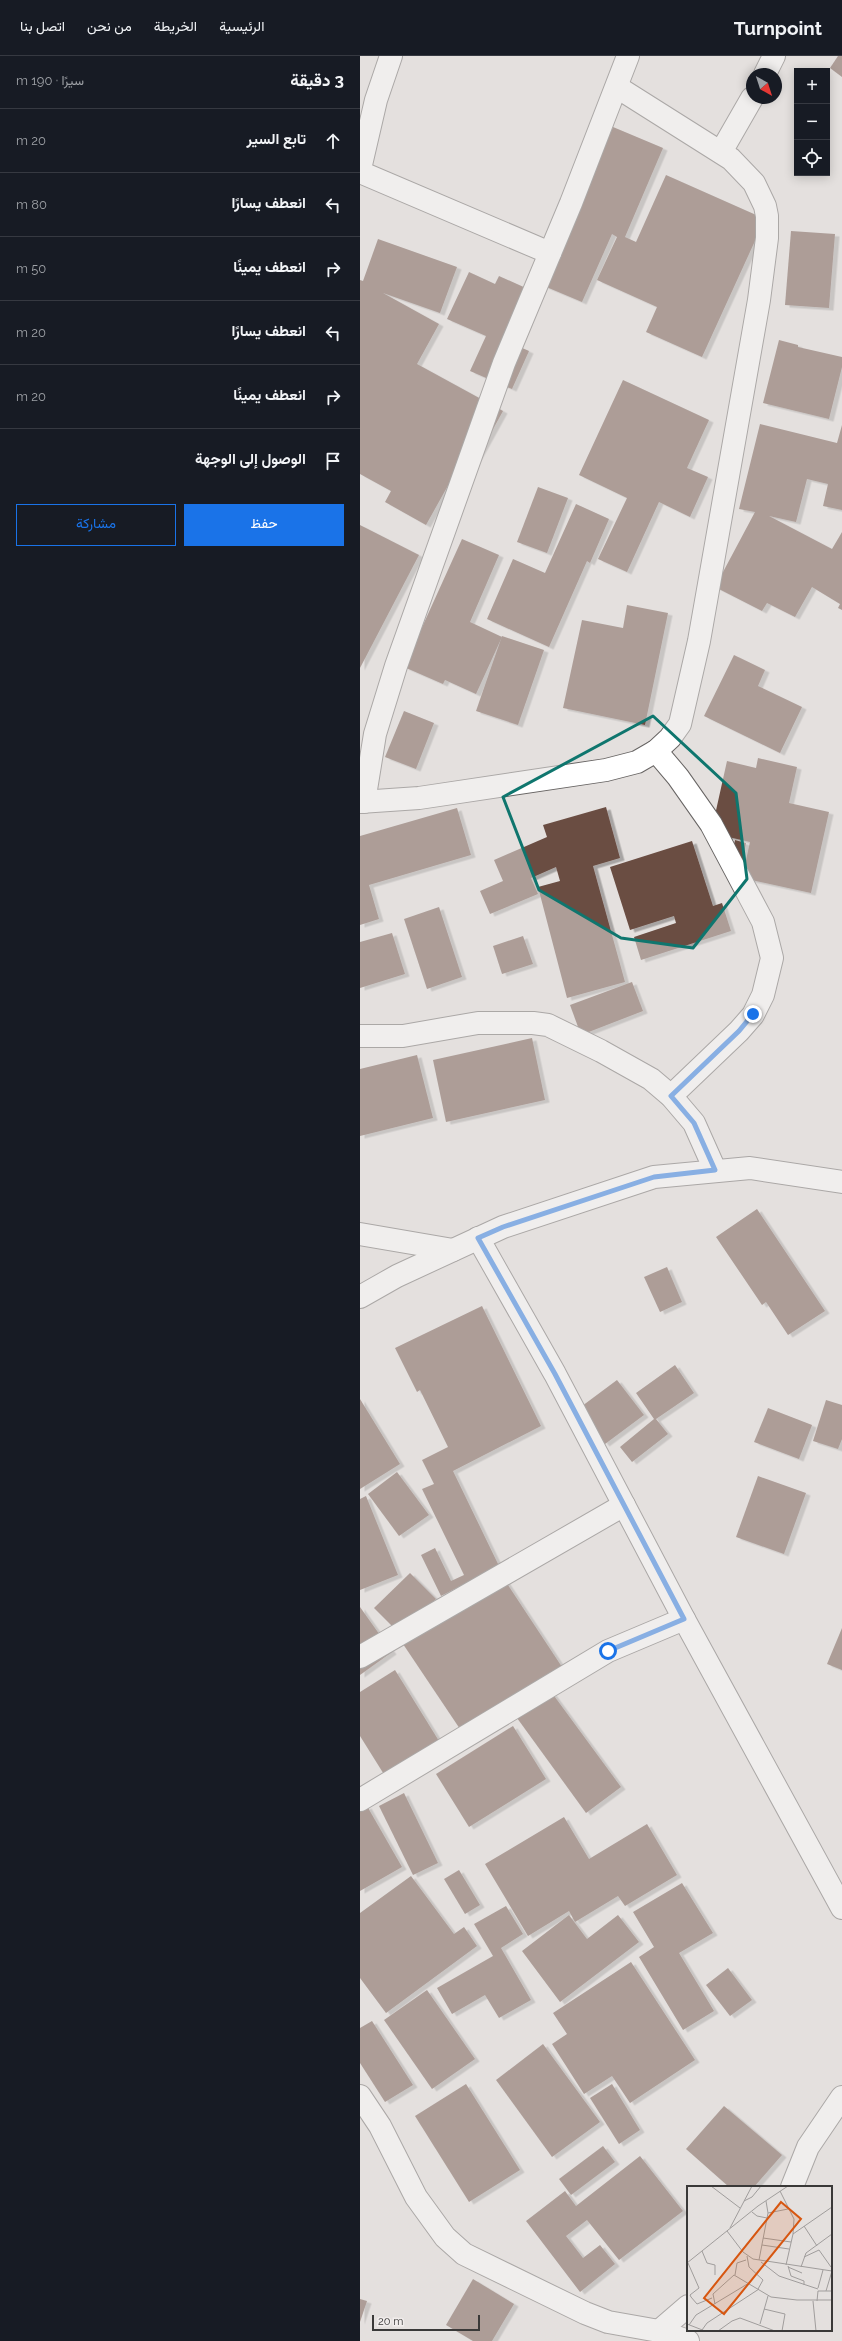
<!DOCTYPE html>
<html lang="ar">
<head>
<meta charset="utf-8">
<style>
	:root { --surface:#171b24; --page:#20242c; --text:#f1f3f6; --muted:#9ea1a6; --line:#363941; --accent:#1a73e8 }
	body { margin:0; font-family:Raleway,Vazirmatn,sans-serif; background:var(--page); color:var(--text); direction:rtl }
	.controls { position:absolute; right:12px; top:12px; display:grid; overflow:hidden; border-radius:0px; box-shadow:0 2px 10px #0003 }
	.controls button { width:36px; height:36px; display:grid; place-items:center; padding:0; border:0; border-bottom:1px solid var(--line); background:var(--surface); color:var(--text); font:20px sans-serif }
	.compass { position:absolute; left:386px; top:12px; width:36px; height:36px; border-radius:50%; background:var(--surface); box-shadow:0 2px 10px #0003; rotate:141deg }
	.scale { position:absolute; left:12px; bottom:10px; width:108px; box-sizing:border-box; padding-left:4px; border:2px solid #3a3938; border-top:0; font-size:11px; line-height:14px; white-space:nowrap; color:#3a3938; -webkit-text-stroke:3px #f1edec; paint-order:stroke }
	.stop { position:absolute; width:12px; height:12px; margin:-9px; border:3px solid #1a73e8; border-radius:50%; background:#fff }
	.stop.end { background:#1a73e8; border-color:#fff; box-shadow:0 1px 4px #0008 }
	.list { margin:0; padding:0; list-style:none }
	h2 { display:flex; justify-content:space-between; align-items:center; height:52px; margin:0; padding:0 16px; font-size:17px }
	h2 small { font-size:13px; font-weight:400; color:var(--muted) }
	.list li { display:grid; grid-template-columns:26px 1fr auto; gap:12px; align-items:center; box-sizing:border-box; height:64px; padding:0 16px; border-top:1px solid var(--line) }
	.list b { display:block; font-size:15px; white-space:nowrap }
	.list em { font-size:13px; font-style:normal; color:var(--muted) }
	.actions { display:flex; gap:8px; padding:12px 16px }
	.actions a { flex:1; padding:9px 0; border:1px solid var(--accent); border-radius:0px; text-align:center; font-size:14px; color:var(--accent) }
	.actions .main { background:var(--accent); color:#fff }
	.icon { flex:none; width:22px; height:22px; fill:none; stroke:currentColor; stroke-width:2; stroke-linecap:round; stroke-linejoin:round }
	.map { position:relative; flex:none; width:482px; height:2285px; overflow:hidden; direction:ltr }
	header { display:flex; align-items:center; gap:24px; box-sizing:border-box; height:56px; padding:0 20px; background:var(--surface); border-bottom:1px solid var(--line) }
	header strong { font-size:19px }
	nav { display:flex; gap:22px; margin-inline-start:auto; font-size:14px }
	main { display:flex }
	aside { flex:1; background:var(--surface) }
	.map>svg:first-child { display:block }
	.building { fill:#6a4d43; filter:url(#shadow) }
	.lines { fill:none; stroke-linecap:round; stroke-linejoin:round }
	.minor-casing { stroke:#676463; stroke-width:24 }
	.tertiary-casing { stroke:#676463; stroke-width:24 }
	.minor { stroke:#fff; stroke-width:22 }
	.tertiary { stroke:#fff; stroke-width:22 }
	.route { stroke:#1a73e8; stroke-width:5 }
	.marked { fill:none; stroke:#0f766e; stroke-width:3; stroke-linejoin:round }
	.inset-road { fill:none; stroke:#a09d9c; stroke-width:1 }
	.view { fill:#d75610; fill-opacity:0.15; stroke:#d75610; stroke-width:2 }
	.inset-edge { fill:none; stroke:#3a3938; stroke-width:2 }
</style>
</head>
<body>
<header>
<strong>Turnpoint</strong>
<nav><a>الرئيسية</a><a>الخريطة</a><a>من نحن</a><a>اتصل بنا</a></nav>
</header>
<main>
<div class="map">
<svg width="482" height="2285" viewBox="0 0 482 2285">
	<defs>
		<filter id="shadow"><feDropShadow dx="4.5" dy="2.5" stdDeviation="0" flood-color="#0004"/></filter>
	</defs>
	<rect width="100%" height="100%" fill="#e4e0de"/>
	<g class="building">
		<polygon points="478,0 482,0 482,21 470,12"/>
		<polygon points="253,71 303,92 265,181 276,186 306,119 405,163 342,301 286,276 297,251 237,224 257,181 252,178 222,246 184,230"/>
		<polygon points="431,175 475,178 469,252 425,249"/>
		<polygon points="18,183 97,211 80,257 23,237 79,268 57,308 143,355 116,404 105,399 66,469 25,446 31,435 0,418 0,224 3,225"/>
		<polygon points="109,216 135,228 139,220 168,233 144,284 169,295 152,333 110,315 126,280 87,263"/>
		<polygon points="419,284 438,289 438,291 482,301 482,311 469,363 403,347"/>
		<polygon points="263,324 349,364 327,412 348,421 330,461 299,446 267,516 238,503 267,442 219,419"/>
		<polygon points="400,368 477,387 482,369 482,454 463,450 468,428 447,423 436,466 409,460 472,493 482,476 482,554 478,552 480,548 452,531 435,561 407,547 402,555 355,531 395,456 379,453"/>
		<polygon points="178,431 208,442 187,497 157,486"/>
		<polygon points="216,448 249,463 230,507 227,505 189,591 127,563 153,503 185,517"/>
		<polygon points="0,469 59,499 0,612"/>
		<polygon points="102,483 139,499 110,566 142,581 116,638 85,624 83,628 44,611"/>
		<polygon points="267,549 308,557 285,669 203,652 222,564 263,572"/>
		<polygon points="142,580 184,594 158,669 116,655"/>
		<polygon points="374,599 405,614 398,630 442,651 420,697 344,660"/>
		<polygon points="44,655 74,667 56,713 25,701"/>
		<polygon points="398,702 437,711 429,747 469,756 451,837 382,822 390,786 351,777 367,705 396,712"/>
		<polygon points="246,751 260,802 233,810 265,926 207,942 178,831 200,825 196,811 171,822 178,838 130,858 120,835 143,825 134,804 187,781 183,769"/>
		<polygon points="97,752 111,799 9,829 19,863 0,869 0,780"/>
		<polygon points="375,784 386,787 381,813 369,811"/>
		<polygon points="332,785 353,850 362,847 371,875 281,904 274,881 316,867 314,860 270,874 250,811"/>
		<polygon points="79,851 102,921 67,933 44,863"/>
		<polygon points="32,877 45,918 0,932 0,886"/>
		<polygon points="163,880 173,908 142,918 133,890"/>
		<polygon points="272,926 283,955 221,979 210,949"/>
		<polygon points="172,982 185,1044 86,1066 73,1004"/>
		<polygon points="57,999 73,1062 0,1080 0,1013"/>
		<polygon points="397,1153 465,1255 428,1279 406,1246 402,1249 356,1181"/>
		<polygon points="307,1211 322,1246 300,1256 284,1221"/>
		<polygon points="122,1250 181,1370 93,1415 139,1510 81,1540 61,1499 75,1492 91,1525 104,1519 62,1433 74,1428 62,1404 88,1391 60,1334 57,1336 35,1292"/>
		<polygon points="315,1309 334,1337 296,1363 308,1378 272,1406 260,1391 294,1363 276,1337"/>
		<polygon points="257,1324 284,1359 245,1388 218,1353"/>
		<polygon points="0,1343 40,1408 0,1433"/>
		<polygon points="466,1344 482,1349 482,1383 478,1393 453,1385"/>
		<polygon points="408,1352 452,1369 439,1403 394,1386"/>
		<polygon points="37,1416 69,1459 39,1480 8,1438"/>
		<polygon points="398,1420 446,1437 424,1498 376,1481"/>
		<polygon points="6,1440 38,1519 0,1534 0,1443"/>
		<polygon points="50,1517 76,1543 40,1578 14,1552"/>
		<polygon points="144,1523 206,1617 102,1676 43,1588"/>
		<polygon points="0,1551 32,1596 0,1619"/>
		<polygon points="482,1572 482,1614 467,1608"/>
		<polygon points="35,1614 79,1685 25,1720 0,1680 0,1636"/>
		<polygon points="192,1637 261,1731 226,1757 157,1662"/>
		<polygon points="153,1670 186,1723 109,1771 76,1718"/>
		<polygon points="44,1737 78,1807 53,1819 19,1750"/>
		<polygon points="7,1750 42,1811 0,1835 0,1754"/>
		<polygon points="204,1761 229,1803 287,1768 317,1819 265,1850 258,1840 215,1866 209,1855 168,1880 125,1808"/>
		<polygon points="99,1814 120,1849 105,1858 84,1823"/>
		<polygon points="51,1820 94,1878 104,1871 117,1890 26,1957 0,1922 0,1857"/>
		<polygon points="322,1827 353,1877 319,1897 354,1955 323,1974 279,1901 294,1891 273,1856"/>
		<polygon points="146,1850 163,1878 141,1892 171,1944 139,1962 125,1939 92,1958 77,1932 133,1900 114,1868"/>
		<polygon points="209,1859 227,1883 258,1859 279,1886 200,1946 162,1895"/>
		<polygon points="271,1906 335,2004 270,2047 252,2020 224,2038 192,1988 207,1978 193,1957"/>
		<polygon points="368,1912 392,1944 370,1960 346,1929"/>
		<polygon points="67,1934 115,2003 72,2033 24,1964"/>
		<polygon points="12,1965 53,2029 25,2046 0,2007 0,1972"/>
		<polygon points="183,1988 240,2066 192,2101 136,2024"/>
		<polygon points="106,2028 160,2114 109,2146 55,2060"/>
		<polygon points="252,2028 280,2074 259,2088 230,2042"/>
		<polygon points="364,2050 422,2099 394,2131 369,2131 326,2093"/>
		<polygon points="243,2090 255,2106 211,2139 199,2123"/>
		<polygon points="280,2100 323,2155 259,2204 227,2164 206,2180 223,2202 240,2189 255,2208 220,2236 166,2165 205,2135 216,2150"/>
		<polygon points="113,2223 154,2248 132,2285 113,2285 86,2269"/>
		<polygon points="0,2243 7,2245 0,2266"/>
	</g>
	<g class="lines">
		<defs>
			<g id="minor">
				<polyline points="405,18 414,0"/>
				<polyline points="361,96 392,42"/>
				<polyline points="0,113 16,44 31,0"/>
				<polyline points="0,116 190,197"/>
				<polyline points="296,695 318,721 351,768 403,866 412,902 403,939 393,959 379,975 311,1040"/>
				<polyline points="0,746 59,742 246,714 277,706 296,695 310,682 320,668 339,585 399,244 407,182 407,160 405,150 394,127 371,103 257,31"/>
				<polyline points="4,746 15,678 36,610 144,307 211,147 268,0"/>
				<polyline points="0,980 43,980 118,967 173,967 188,969 241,995 291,1023 311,1040 334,1067 355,1114"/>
				<polyline points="0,1178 93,1194"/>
				<polyline points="118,1182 195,1318 324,1563 482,1852"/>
				<polyline points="0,1601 264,1449"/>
				<polyline points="0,1744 248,1595 324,1563"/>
				<polyline points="0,2040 20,2070 56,2141 85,2181 104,2198 225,2257 248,2266 299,2275 328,2285"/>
				<polyline points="432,2131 448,2091 482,2041"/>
				<polyline points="299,2275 328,2250"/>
			</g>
			<polyline id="tertiary" points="0,1241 37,1220 143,1171 294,1121 390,1112 482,1126"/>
		</defs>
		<use href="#minor" class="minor-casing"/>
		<use href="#tertiary" class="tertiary-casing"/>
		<use href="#minor" class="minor"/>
		<use href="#tertiary" class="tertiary"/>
	</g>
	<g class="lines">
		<polyline class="route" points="248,1595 324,1563 195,1318 118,1182 143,1171 294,1121 355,1114 334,1067 311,1040 379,975 393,958"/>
	</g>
	<path d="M0 0H482V2285H0ZM293,660L376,737L387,823L333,892L261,882L179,834L143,741Z" fill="#e4e0de" fill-opacity=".55" fill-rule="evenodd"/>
	<path class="marked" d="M293,660L376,737L387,823L333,892L261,882L179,834L143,741Z"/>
	<g transform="translate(327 2130)">
		<rect width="145" height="145" fill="#e4e0de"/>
		<path class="inset-road" d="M24,0L53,22M93,5L107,33L106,48M57,15L65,11L74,0M65,26L70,30L80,32M81,27L101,23M117,40L130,60M43,42L65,0M40,45L56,66L66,73L145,85M76,52L104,56M75,59L102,63M15,65L20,77L28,79V89M60,70L62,81L76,94L71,103M117,71L132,64L144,81M72,74L81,27L79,15M74,76L92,90L131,103M0,77L71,20L101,0M1,77L12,102L3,109L4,111L10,118L25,112M99,79L106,48L145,21M101,80L104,90L117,95V99M101,81L115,87M114,81L119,67L145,48M48,89L50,77L59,74M131,102L136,84M139,105L145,85M126,115L129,145M130,115L131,105H145M28,118L26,108L47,89L84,111L110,114H145M77,123L98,128L95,145M0,138L18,145M73,138L81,110M2,139L9,129L62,97M15,144L20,137L72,103M31,145L45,135L53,132L88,145"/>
		<path class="view" d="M94,16L114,33L37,128L17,112Z"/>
		<rect width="145" height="145" class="inset-edge"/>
	</g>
</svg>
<div class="controls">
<button>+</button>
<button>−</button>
<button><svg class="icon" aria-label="locate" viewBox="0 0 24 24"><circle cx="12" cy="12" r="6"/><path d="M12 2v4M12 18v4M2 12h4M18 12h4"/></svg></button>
</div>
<svg class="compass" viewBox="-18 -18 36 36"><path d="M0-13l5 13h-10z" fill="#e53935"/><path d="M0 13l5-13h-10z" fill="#9ea1a6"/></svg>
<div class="scale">20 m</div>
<div class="stop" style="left:248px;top:1595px"></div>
<div class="stop end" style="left:393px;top:958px"></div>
</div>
<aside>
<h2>3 دقيقة<small>سيرًا · 190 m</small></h2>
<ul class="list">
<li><svg class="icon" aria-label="ahead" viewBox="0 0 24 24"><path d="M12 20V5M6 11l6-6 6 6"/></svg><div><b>تابع السير</b></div><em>20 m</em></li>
<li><svg class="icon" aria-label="left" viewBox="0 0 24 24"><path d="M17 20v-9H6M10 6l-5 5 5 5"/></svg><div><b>انعطف يسارًا</b></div><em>80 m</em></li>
<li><svg class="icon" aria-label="right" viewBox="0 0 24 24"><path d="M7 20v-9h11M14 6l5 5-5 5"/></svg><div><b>انعطف يمينًا</b></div><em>50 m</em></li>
<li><svg class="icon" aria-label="left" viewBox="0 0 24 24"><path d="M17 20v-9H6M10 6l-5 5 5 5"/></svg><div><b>انعطف يسارًا</b></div><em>20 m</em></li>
<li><svg class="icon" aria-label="right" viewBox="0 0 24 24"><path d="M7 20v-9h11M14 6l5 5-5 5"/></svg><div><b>انعطف يمينًا</b></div><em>20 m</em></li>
<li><svg class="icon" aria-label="arrive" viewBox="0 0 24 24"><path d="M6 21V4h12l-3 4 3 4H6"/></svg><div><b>الوصول إلى الوجهة</b></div></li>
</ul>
<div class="actions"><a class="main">حفظ</a><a>مشاركة</a></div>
</aside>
</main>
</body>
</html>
